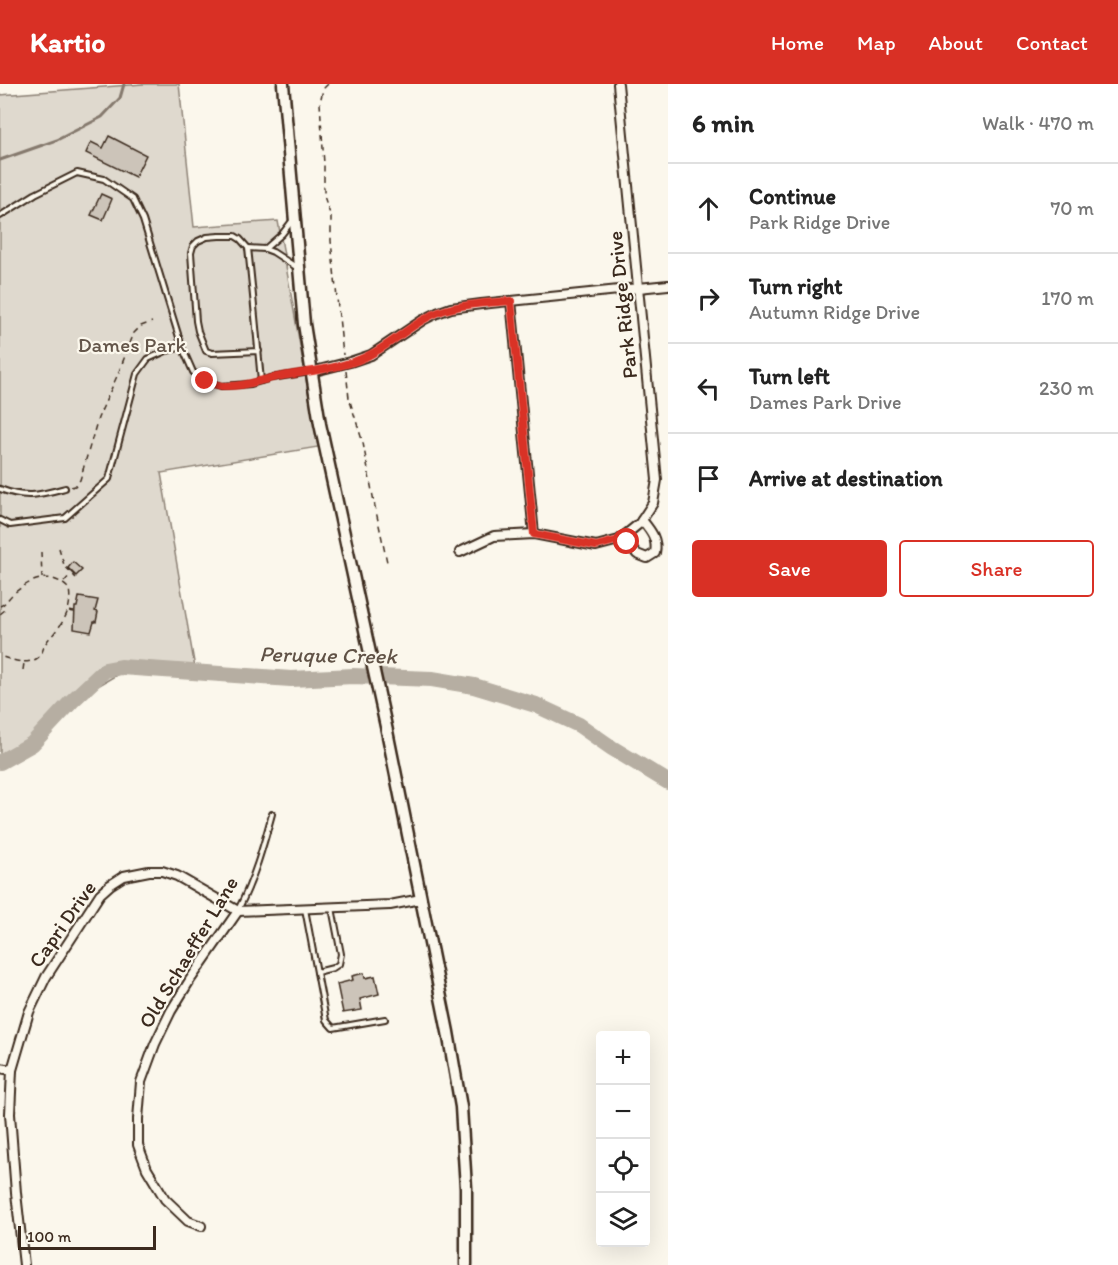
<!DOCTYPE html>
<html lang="en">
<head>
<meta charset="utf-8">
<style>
	:root { --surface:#fff; --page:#f2f2f2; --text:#222; --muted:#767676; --line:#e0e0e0; --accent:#d93025 }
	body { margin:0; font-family:Itim,sans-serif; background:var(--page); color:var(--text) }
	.controls { position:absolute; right:18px; bottom:18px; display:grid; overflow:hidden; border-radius:6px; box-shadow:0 6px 24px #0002 }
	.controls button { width:54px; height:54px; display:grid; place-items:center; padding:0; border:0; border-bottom:2px solid var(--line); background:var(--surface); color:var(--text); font:30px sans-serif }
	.scale { position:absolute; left:18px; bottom:15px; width:138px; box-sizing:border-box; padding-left:6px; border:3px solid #3b2a1e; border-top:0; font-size:16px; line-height:21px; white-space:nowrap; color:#3b2a1e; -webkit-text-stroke:4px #fbf7ec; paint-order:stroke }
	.stop { position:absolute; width:18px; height:18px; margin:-14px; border:4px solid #d93025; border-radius:50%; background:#fff }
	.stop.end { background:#d93025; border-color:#fff; box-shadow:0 2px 6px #0008 }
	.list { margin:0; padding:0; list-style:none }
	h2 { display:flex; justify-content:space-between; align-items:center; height:78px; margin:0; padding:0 24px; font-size:26px }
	h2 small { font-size:20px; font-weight:400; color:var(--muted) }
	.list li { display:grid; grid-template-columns:39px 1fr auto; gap:18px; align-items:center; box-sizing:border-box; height:90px; padding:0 24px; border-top:2px solid var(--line) }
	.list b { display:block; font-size:22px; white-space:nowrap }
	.list p { margin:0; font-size:20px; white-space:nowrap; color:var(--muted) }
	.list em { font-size:20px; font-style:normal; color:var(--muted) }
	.actions { display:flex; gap:12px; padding:18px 24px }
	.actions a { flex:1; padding:14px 0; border:2px solid var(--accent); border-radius:6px; text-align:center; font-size:21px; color:var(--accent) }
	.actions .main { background:var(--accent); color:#fff }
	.icon { flex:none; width:33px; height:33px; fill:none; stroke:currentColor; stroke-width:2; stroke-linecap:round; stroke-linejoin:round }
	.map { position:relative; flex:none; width:668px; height:1181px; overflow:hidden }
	header { display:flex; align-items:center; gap:36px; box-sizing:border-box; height:84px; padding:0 30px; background:var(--accent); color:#fff }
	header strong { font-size:28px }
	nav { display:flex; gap:33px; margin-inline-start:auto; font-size:21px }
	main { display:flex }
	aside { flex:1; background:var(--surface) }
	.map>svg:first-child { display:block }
	.green { fill:#dfd9ce; stroke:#8d8276; stroke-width:1.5 }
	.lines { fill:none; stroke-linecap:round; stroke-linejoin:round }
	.stream { stroke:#85796d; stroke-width:3 }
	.river { stroke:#b6aea2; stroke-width:16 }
	.building { fill:#ccc4b9; stroke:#3b2a1e; stroke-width:1.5 }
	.service-casing { stroke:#3b2a1e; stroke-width:8 }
	.minor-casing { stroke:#3b2a1e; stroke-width:12 }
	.secondary-casing { stroke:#3b2a1e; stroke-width:15 }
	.path { stroke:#3b2a1e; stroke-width:1.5; stroke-dasharray:6 4.5; stroke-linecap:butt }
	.service { stroke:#fbf7ec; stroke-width:4 }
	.minor { stroke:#fbf7ec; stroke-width:8 }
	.secondary { stroke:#fbf7ec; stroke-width:10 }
	.route { stroke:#d93025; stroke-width:8 }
	.labels { text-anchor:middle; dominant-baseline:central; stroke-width:4.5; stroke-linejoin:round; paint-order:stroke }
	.street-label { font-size:21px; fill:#3b2a1e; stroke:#fbf7ec }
	.park-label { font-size:21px; fill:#64564a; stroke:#fbf7ec }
	.water-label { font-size:22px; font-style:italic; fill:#605246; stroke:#fbf7ec }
</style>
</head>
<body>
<header>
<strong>Kartio</strong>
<nav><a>Home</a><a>Map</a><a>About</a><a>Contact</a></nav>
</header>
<main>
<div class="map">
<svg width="668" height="1181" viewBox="0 0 668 1181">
	<rect width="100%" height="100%" fill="#fbf7ec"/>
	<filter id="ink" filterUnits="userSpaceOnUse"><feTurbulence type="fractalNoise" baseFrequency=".0167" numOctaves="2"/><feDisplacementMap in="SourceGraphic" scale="12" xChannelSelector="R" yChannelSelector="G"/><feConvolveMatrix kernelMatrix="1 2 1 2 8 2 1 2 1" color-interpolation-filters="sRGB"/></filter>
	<g filter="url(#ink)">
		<polygon class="green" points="143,0 179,0 194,143 278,137 318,363 161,389 195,584 125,586 62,623 17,670 0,670 0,11"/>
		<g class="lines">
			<polyline class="stream" points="0,76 57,56 102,33 120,14 124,0"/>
			<polyline class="river" points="0,678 32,660 72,617 105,586 121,583 291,595 353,592 432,595 474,602 536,621 579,641 612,664 668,698"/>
		</g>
		<g class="building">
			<polygon points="109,52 146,71 135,93 86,69 91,58 103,64"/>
			<polygon points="101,110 112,115 103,136 91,131"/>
			<polygon points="73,478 82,486 76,492 68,484"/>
			<polygon points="79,513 98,516 95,527 98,528 96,538 94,538 91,548 74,545 75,523 77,523"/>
			<polygon points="364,889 365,894 375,892 379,910 360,915 362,926 343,929 337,900 353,896 352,892"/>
		</g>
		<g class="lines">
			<defs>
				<g id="service">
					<polyline points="0,132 35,110 77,89 104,95 133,115 143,136 182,263 193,288 205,297 221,302 251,300 271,294 310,288"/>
					<polyline points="248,164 265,165 273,168 296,183"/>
					<polyline points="266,164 282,150 292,137"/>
					<path d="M259,267L212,269L206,267L198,247L196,237L191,169L193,162L198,157L207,153L219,152H235L240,155L248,164C253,209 257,253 261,297"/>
					<path d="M0,405C26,415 39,411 65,404"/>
					<polyline points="0,436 10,441 65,434 109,395 137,290 148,275 166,267 182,263"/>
					<polyline points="305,825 326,936 333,944 385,935"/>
					<path d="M238,826C254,795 263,763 272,730"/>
					<polyline points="317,888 333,884 339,880 341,870 332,824"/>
				</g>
				<g id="minor">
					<polyline points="511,217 534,450"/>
					<polyline points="311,288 350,278 371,271 423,236 437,229 451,224 481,220 668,201"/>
					<path d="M623,453L637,470L647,474L655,469C658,455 650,446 642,436"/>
					<polyline points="460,468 494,452 534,450 596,462 619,456 640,439 653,419 657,396 618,0"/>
					<polyline points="0,984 12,986"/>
					<polyline points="201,1142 188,1137 165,1115 147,1085 138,1061 138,1035 141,998 155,960 171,927 190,896 238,827"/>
					<polyline points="24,1181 16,1109 10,1030 12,986 29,928 46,893 100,810 110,801 124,792 149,787 162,787 177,792 238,827 390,821 421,815"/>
				</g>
				<polyline id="secondary" points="283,0 304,240 320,340 387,647 448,948 461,1023 466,1104 466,1181"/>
			</defs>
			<use href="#service" class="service-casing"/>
			<use href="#minor" class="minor-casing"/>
			<use href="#secondary" class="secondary-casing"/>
			<g class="path">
				<polyline points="328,0 323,5 320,19 324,80 324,112 331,133 331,157 343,271"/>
				<polyline points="346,287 349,314 363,359 374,418 387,478"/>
				<polyline points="71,403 75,402 80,396 98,334 118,290 134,249 141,242 152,238"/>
				<polyline points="59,464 64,481 76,494"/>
				<polyline points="41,468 42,494"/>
				<polyline points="64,498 71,490"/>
				<path d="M0,522C7,519 8,514 14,509C32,495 51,486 69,505C72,522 66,535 55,548C52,552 48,555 46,559C42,565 43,571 36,575C25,581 11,576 0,572"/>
				<polyline points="69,527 74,528"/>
				<polyline points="0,530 5,526 4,522"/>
				<polyline points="23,586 24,579"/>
			</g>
			<use href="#service" class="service"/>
			<use href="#minor" class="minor"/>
			<use href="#secondary" class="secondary"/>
		</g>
	</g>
	<g class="lines" filter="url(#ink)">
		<path class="route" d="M205,297C210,299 216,301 222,302C240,303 255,298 272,294C303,287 345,286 373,269C396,257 415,237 439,228C461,220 487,219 511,217L534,450L596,462L619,456L623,453L627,458"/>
	</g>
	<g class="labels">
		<g class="street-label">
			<text transform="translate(622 221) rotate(-96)">Park Ridge Drive</text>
			<text transform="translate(62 840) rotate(-55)">Capri Drive</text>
			<text transform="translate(188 868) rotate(-59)">Old Schaeffer Lane</text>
		</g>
		<g class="park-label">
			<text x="132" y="260">Dames Park</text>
		</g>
		<g class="water-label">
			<text transform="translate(328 571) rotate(1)">Peruque Creek</text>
		</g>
	</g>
</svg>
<div class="controls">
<button>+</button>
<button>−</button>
<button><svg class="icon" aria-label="locate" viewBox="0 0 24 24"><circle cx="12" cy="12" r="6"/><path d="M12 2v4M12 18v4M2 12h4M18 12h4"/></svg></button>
<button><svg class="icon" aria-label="layers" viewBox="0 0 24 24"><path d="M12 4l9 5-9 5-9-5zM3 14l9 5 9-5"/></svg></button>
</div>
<div class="scale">100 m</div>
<div class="stop" style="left:627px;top:458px"></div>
<div class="stop end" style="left:205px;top:297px"></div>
</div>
<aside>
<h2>6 min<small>Walk · 470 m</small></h2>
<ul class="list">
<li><svg class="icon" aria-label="ahead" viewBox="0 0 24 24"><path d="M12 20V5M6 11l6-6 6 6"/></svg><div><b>Continue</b><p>Park Ridge Drive</p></div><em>70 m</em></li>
<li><svg class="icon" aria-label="right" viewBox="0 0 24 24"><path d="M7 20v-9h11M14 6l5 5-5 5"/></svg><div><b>Turn right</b><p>Autumn Ridge Drive</p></div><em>170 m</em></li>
<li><svg class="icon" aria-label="left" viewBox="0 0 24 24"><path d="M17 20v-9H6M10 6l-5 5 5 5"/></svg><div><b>Turn left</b><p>Dames Park Drive</p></div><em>230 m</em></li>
<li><svg class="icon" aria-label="arrive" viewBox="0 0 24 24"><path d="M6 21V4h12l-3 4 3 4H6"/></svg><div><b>Arrive at destination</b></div></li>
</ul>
<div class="actions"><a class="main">Save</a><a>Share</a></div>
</aside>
</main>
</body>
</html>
